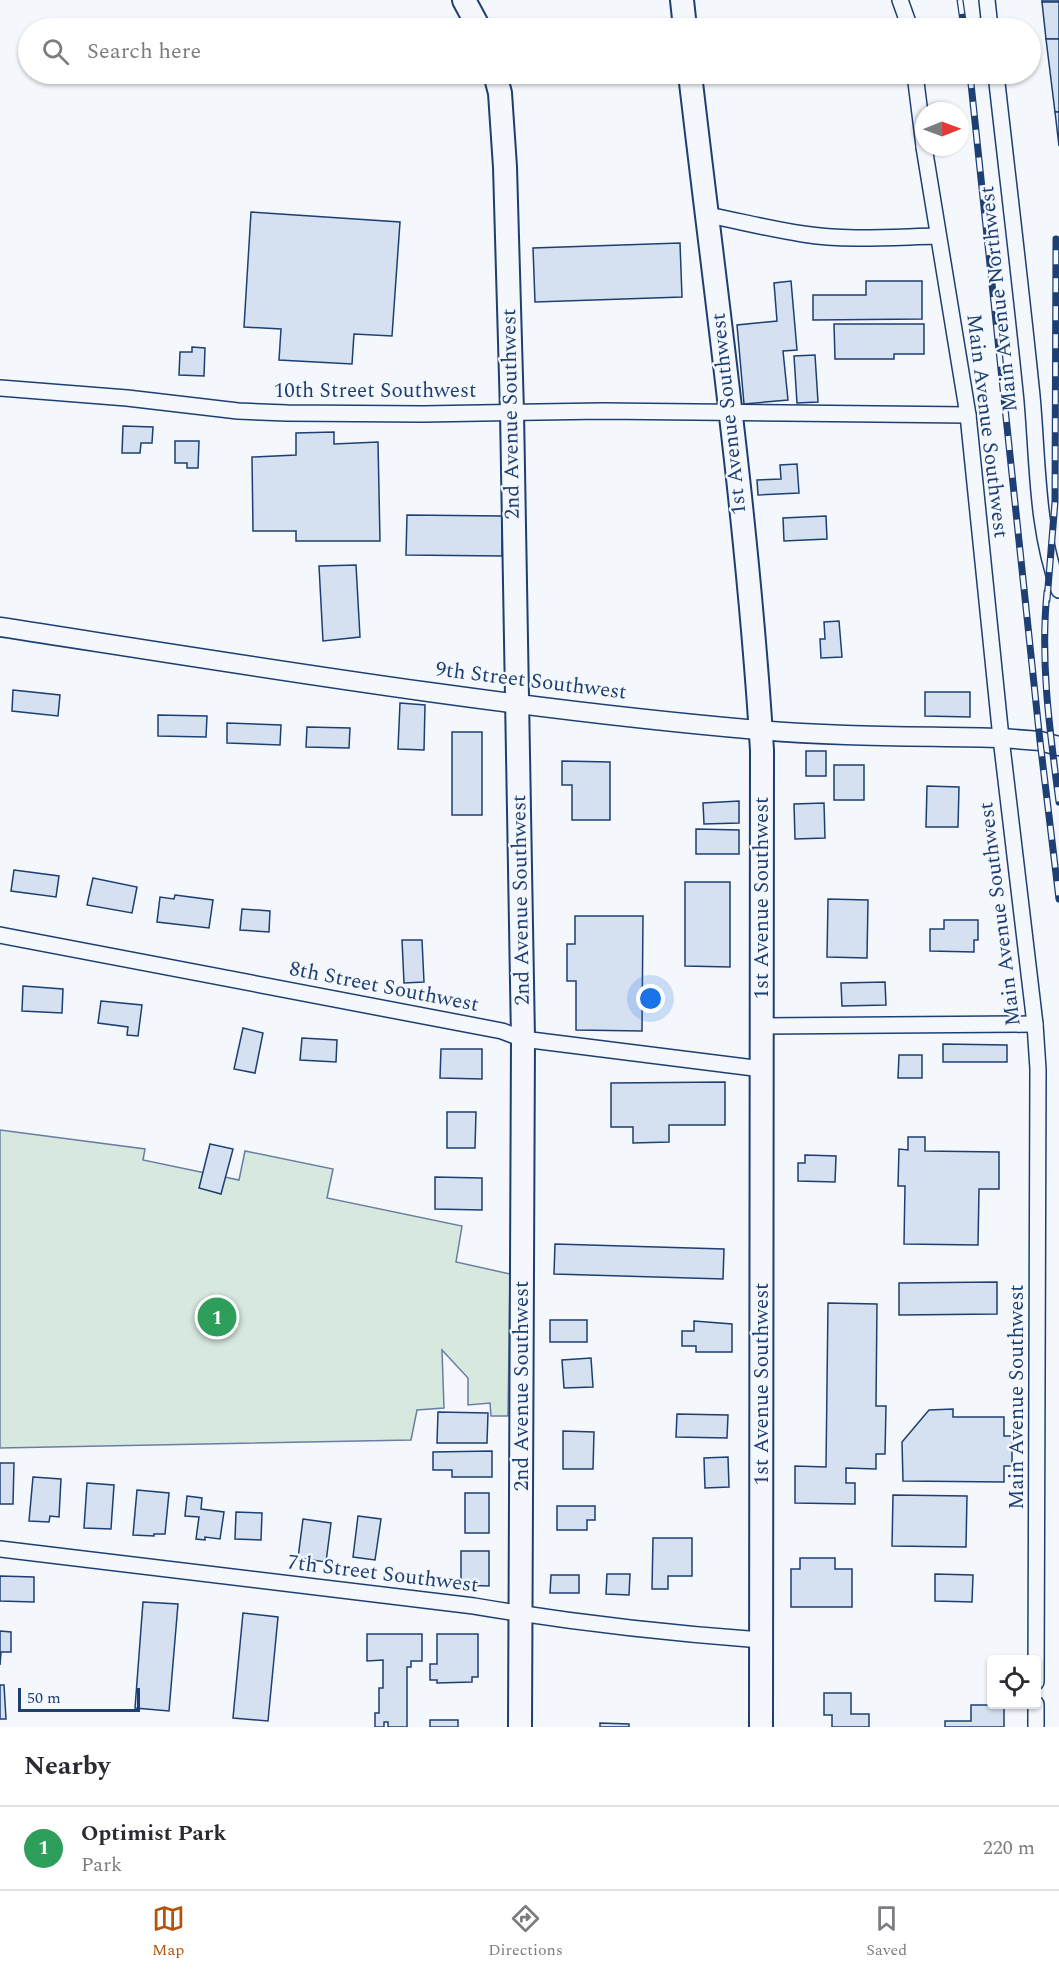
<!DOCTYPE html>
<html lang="en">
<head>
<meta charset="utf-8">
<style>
	:root { --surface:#fff; --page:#f2f2f3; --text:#2b2b33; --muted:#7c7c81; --line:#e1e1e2; --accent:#b45309 }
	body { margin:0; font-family:Spectral,serif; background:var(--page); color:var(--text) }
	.controls { position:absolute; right:18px; bottom:18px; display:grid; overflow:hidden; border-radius:6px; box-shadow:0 2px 4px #0004 }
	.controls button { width:54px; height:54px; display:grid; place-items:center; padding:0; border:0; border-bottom:2px solid var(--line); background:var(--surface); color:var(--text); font:30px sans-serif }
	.compass { position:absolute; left:915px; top:102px; width:54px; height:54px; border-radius:50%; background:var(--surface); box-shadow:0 2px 4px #0004; rotate:89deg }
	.scale { position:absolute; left:18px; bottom:15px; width:122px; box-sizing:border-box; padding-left:6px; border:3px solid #1d3f73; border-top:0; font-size:16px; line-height:21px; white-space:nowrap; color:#1d3f73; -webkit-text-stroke:4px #f4f7fb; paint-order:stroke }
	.you { position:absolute; left:651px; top:999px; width:21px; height:21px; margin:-15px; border:4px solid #fff; border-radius:50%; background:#1a73e8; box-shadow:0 0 0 9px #1a73e833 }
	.badge { display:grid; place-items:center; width:39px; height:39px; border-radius:50%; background:var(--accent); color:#fff; font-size:20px; font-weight:700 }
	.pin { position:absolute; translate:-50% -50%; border:3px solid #fff; box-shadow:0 2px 6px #0006 }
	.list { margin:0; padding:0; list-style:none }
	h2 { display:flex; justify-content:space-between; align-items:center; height:78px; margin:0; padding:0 24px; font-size:26px }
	h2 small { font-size:20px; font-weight:400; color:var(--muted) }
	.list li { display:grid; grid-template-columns:39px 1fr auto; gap:18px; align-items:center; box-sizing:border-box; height:84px; padding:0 24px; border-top:2px solid var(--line) }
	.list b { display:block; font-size:22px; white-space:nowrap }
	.list p { margin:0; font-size:20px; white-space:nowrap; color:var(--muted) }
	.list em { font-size:20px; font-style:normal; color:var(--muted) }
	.icon { flex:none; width:33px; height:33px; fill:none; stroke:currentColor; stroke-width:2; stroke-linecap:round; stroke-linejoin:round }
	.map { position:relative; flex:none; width:1059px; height:1727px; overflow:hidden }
	.search { position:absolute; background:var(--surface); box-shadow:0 2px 4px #0004; left:18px; right:18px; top:18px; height:66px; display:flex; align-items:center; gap:15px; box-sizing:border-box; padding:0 21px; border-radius:33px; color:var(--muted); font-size:22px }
	.sheet { height:162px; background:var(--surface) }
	nav { display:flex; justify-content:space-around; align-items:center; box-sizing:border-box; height:84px; border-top:2px solid var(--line); background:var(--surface); font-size:16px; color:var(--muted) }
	nav a { display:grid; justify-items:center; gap:3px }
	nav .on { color:var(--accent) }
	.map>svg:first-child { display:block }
	.green { fill:#d7e8df; stroke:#687fa3; stroke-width:1.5 }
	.building { fill:#d5e0f0; stroke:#1d3f73; stroke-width:1.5 }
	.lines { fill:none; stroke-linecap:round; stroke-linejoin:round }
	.minor-casing { stroke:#1d3f73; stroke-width:18 }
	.tertiary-casing { stroke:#1d3f73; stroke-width:21 }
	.primary-casing { stroke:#1d3f73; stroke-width:26 }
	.minor { stroke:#f4f7fb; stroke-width:15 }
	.tertiary { stroke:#f4f7fb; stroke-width:18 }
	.primary { stroke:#f4f7fb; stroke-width:22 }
	.rail-casing { stroke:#1d3f73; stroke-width:7 }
	.rail { stroke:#f4f7fb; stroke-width:4.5; stroke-dasharray:14; stroke-linecap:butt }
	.labels { text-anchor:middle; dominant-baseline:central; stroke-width:4.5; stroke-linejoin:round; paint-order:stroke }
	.street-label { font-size:21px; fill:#1d3f73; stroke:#f4f7fb }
</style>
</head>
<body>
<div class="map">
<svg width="1059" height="1727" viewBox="0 0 1059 1727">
	<rect width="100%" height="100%" fill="#f4f7fb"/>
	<polygon class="green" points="0,1130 145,1149 143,1160 239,1180 245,1151 333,1169 327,1198 462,1226 456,1262 510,1274 508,1416 491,1416 490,1403 468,1405 468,1378 442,1350 444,1408 417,1410 411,1440 0,1448"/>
	<g class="building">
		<rect x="1042" y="0" width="17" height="2"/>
		<polygon points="1042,2 1059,2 1059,39 1046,39"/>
		<polygon points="1046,39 1059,39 1059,112 1055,112"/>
		<polygon points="1055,112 1059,112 1059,146"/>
		<polygon points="251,212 400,222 392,336 354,334 352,364 279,360 281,329 244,327"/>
		<polygon points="680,243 682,297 535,302 533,248"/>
		<polygon points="791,281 797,350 783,351 788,400 744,404 737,325 777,321 774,283"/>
		<polygon points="866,281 922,281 922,319 813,320 813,295 866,295"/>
		<polygon points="834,324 924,324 924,354 894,354 894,359 835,359"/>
		<polygon points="192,347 205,348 204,376 179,375 180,352 192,352"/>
		<polygon points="815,355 818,402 797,403 794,356"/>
		<polygon points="123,426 153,427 152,443 141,443 140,453 122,453"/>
		<polygon points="334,432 334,444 378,442 380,541 296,541 296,531 253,531 252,457 296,455 296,433"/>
		<polygon points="175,441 199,441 198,468 187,468 187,463 175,463"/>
		<polygon points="797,464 799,493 758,495 757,480 781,479 780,465"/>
		<polygon points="407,515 502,516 502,556 406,555"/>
		<polygon points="826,516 827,539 784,541 783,518"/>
		<polygon points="356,565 360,637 323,641 319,566"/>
		<polygon points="839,621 842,657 821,658 820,639 825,639 824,622"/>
		<polygon points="13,690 60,695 58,716 12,711"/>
		<polygon points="925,692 970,692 970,717 925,716"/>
		<polygon points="400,703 425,705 424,750 398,749"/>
		<polygon points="158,715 207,716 206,737 158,736"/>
		<polygon points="227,723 281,725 280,745 227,743"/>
		<polygon points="307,727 350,728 349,748 306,747"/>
		<rect x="452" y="732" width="30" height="83"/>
		<rect x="806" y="751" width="20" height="25"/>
		<polygon points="562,761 610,762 610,820 572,820 572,785 562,785"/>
		<rect x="834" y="765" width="30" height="35"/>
		<polygon points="927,786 959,787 958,827 926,827"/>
		<polygon points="739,801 739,823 704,824 703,803"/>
		<polygon points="824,803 825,838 795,839 794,804"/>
		<polygon points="696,829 739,830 739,854 696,854"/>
		<polygon points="14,870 59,876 56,897 11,891"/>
		<polygon points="93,878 137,887 132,913 87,905"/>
		<polygon points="685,882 730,882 730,967 685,966"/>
		<polygon points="175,895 213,900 209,928 157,922 160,897 174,899"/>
		<polygon points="828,899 868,900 867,958 827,957"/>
		<polygon points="242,909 270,911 269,932 240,930"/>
		<polygon points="575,916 643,916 642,1031 576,1030 576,981 567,981 567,944 575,944"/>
		<polygon points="944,920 978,920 978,940 974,940 974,952 930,951 930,929 944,929"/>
		<polygon points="402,940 422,940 424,982 404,983"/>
		<polygon points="885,982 886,1005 842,1006 841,983"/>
		<polygon points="23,986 63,989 62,1013 22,1011"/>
		<polygon points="101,1001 142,1005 138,1036 127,1035 128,1027 98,1023"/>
		<polygon points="243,1028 263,1033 255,1073 234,1069"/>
		<polygon points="302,1038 337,1040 336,1062 300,1060"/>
		<polygon points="943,1044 1007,1045 1007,1062 943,1062"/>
		<polygon points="441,1049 482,1049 482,1079 440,1078"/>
		<polygon points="899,1055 922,1055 922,1078 898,1078"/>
		<polygon points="725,1082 725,1125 669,1125 669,1142 633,1143 633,1127 611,1127 611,1083"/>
		<polygon points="447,1112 476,1112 475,1148 447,1148"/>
		<polygon points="908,1137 925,1137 925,1151 999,1152 999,1189 979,1189 978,1245 904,1244 905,1186 898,1186 899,1149 908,1150"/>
		<polygon points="210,1144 233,1149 221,1194 199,1188"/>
		<polygon points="805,1155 836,1156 835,1182 798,1181 798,1163 805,1163"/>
		<polygon points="435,1177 482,1178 482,1210 435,1209"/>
		<polygon points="555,1244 724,1249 723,1279 554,1274"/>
		<polygon points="997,1282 997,1314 899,1315 899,1283"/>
		<polygon points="828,1303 877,1304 876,1406 886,1406 885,1454 876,1454 876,1469 846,1468 846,1483 855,1483 855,1504 795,1503 795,1466 826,1467"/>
		<rect x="550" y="1320" width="37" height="22"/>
		<polygon points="694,1321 732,1324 732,1352 696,1352 696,1346 682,1346 682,1331 694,1331"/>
		<polygon points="591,1358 593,1387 564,1388 562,1360"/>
		<polygon points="953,1409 953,1417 1004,1417 1004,1436 1012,1436 1012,1466 1004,1466 1004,1482 903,1481 902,1442 929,1410"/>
		<polygon points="438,1412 488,1413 487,1443 437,1443"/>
		<polygon points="677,1414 728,1415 727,1438 676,1437"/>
		<polygon points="563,1431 594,1432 593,1469 563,1469"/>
		<polygon points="492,1451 492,1477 452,1477 452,1470 433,1470 433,1452"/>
		<polygon points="728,1457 729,1487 705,1488 704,1458"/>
		<polygon points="0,1463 14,1463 13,1504 0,1504"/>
		<polygon points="33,1477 61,1479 59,1517 50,1516 49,1522 29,1521"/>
		<polygon points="87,1483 114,1485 111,1529 84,1528"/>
		<polygon points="137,1490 169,1493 165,1534 154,1534 154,1536 133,1535"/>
		<rect x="465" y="1493" width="24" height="40"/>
		<polygon points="893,1495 967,1496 966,1547 892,1546"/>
		<polygon points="187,1496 202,1498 201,1509 224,1512 220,1539 205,1537 205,1540 196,1539 199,1517 185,1516"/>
		<polygon points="557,1506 595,1506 595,1520 587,1520 587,1530 557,1530"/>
		<polygon points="236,1512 262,1513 261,1540 235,1539"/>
		<polygon points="358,1516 381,1519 375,1560 353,1557"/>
		<polygon points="303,1519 331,1523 326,1562 298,1558"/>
		<polygon points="653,1538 692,1538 692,1576 668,1576 668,1589 652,1589"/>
		<polygon points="461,1551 489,1551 489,1586 461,1585"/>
		<polygon points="800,1558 835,1558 835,1569 852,1569 852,1607 791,1607 791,1569 800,1569"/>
		<polygon points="607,1574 630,1574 629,1595 606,1594"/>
		<polygon points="935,1574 973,1575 972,1602 935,1601"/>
		<polygon points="551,1575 579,1575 579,1593 550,1593"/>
		<polygon points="0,1576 34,1577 34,1602 0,1601"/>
		<polygon points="143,1602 178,1604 169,1711 135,1708"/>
		<polygon points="243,1613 278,1617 268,1721 233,1718"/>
		<polygon points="0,1631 11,1632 11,1652 1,1652 0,1665"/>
		<polygon points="367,1634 422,1634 422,1661 411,1661 411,1667 407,1667 407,1727 388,1727 388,1722 384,1722 384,1727 375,1727 375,1713 379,1713 379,1688 383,1688 383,1660 367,1661"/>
		<polygon points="437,1634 478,1634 478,1677 472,1677 472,1682 437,1683 437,1680 430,1680 430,1664 437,1664"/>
		<polygon points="0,1685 4,1685 6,1719 0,1719"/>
		<polygon points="824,1693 851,1693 851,1714 869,1714 869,1727 832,1727 832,1715 824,1715"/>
		<polygon points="971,1705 1004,1705 1004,1727 945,1727 945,1721 971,1721"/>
		<rect x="430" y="1720" width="28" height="7"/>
		<polygon points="600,1723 629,1724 629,1727 600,1727"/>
	</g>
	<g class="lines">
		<defs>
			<g id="minor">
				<polyline points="900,0 910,28"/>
				<polyline points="987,0 990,28"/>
				<polyline points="915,74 924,146"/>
				<path d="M996,74C1008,181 1021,288 1032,396C1038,461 1036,527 1059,590"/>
				<polyline points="924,147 968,415 1001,738 1035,1024 1038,1069 1036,1682"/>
				<path d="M707,215C739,221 770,229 803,234C847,241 893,237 937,236"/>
				<polyline points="0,388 127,398 238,411 287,413 423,414 602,411 968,415"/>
				<polyline points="0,935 502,1031 523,1039 762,1069"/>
				<polyline points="762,1026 1035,1024"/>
				<path d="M0,1549L474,1606C569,1622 665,1633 761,1640"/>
				<polyline points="1036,1727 1036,1704"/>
			</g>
			<path id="tertiary" d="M0,627C252,666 504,708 758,730C838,737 920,736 1001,738L1040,741L1059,746"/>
			<g id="primary">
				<polyline points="464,0 479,28"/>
				<polyline points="682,0 685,28"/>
				<polyline points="495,74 500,93 505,167 512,412 523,1039 520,1727"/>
				<path d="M690,74C716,298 748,524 762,750L761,1727"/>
			</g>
		</defs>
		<use href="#minor" class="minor-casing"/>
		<use href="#tertiary" class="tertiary-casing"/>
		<use href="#primary" class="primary-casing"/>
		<use href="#minor" class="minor"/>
		<use href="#tertiary" class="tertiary"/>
		<use href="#primary" class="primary"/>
		<defs>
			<g id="rail">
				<polyline points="960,0 964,28"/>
				<polyline points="970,74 1040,741 1059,899"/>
				<path d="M1047,592C1040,662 1050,732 1059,802"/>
				<polyline points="1047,600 1055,502 1056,239"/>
			</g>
		</defs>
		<use href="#rail" class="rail-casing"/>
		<use href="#rail" class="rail"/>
	</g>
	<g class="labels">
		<g class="street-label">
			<text transform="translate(999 299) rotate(-96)">Main Avenue Northwest</text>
			<text x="375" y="391">10th Street Southwest</text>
			<text transform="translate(511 414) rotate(-91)">2nd Avenue Southwest</text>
			<text transform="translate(729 414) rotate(-96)">1st Avenue Southwest</text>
			<text transform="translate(987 426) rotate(83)">Main Avenue Southwest</text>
			<text transform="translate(531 681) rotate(7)">9th Street Southwest</text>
			<text transform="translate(762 898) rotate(-90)">1st Avenue Southwest</text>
			<text transform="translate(521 900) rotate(-91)">2nd Avenue Southwest</text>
			<text transform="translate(1000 914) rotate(-97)">Main Avenue Southwest</text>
			<text transform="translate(384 987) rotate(11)">8th Street Southwest</text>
			<text transform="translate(762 1384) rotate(-90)">1st Avenue Southwest</text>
			<text transform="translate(522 1386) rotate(-90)">2nd Avenue Southwest</text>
			<text transform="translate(1017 1397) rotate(-90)">Main Avenue Southwest</text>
			<text transform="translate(383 1574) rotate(7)">7th Street Southwest</text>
		</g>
	</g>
</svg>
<div class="controls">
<button><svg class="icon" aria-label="locate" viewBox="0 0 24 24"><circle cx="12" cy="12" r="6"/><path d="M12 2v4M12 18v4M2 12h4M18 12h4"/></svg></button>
</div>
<svg class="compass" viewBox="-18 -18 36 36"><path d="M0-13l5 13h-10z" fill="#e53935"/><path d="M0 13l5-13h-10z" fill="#7c7c81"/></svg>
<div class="scale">50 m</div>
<div class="you"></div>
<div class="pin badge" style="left:217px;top:1317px;background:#2e9e5b">1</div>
<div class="search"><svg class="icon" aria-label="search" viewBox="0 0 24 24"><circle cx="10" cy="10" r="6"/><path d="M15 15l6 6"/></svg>Search here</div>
</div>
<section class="sheet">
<h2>Nearby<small></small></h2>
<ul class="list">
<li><span class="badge" style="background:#2e9e5b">1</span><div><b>Optimist Park</b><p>Park</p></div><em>220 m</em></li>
</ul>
</section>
<nav>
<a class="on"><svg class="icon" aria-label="map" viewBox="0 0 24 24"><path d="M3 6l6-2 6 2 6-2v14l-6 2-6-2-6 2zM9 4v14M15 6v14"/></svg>Map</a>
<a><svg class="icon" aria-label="directions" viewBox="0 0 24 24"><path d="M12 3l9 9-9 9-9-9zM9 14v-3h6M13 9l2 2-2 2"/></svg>Directions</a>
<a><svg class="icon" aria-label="saved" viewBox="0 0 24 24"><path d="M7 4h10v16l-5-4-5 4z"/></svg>Saved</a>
</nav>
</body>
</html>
